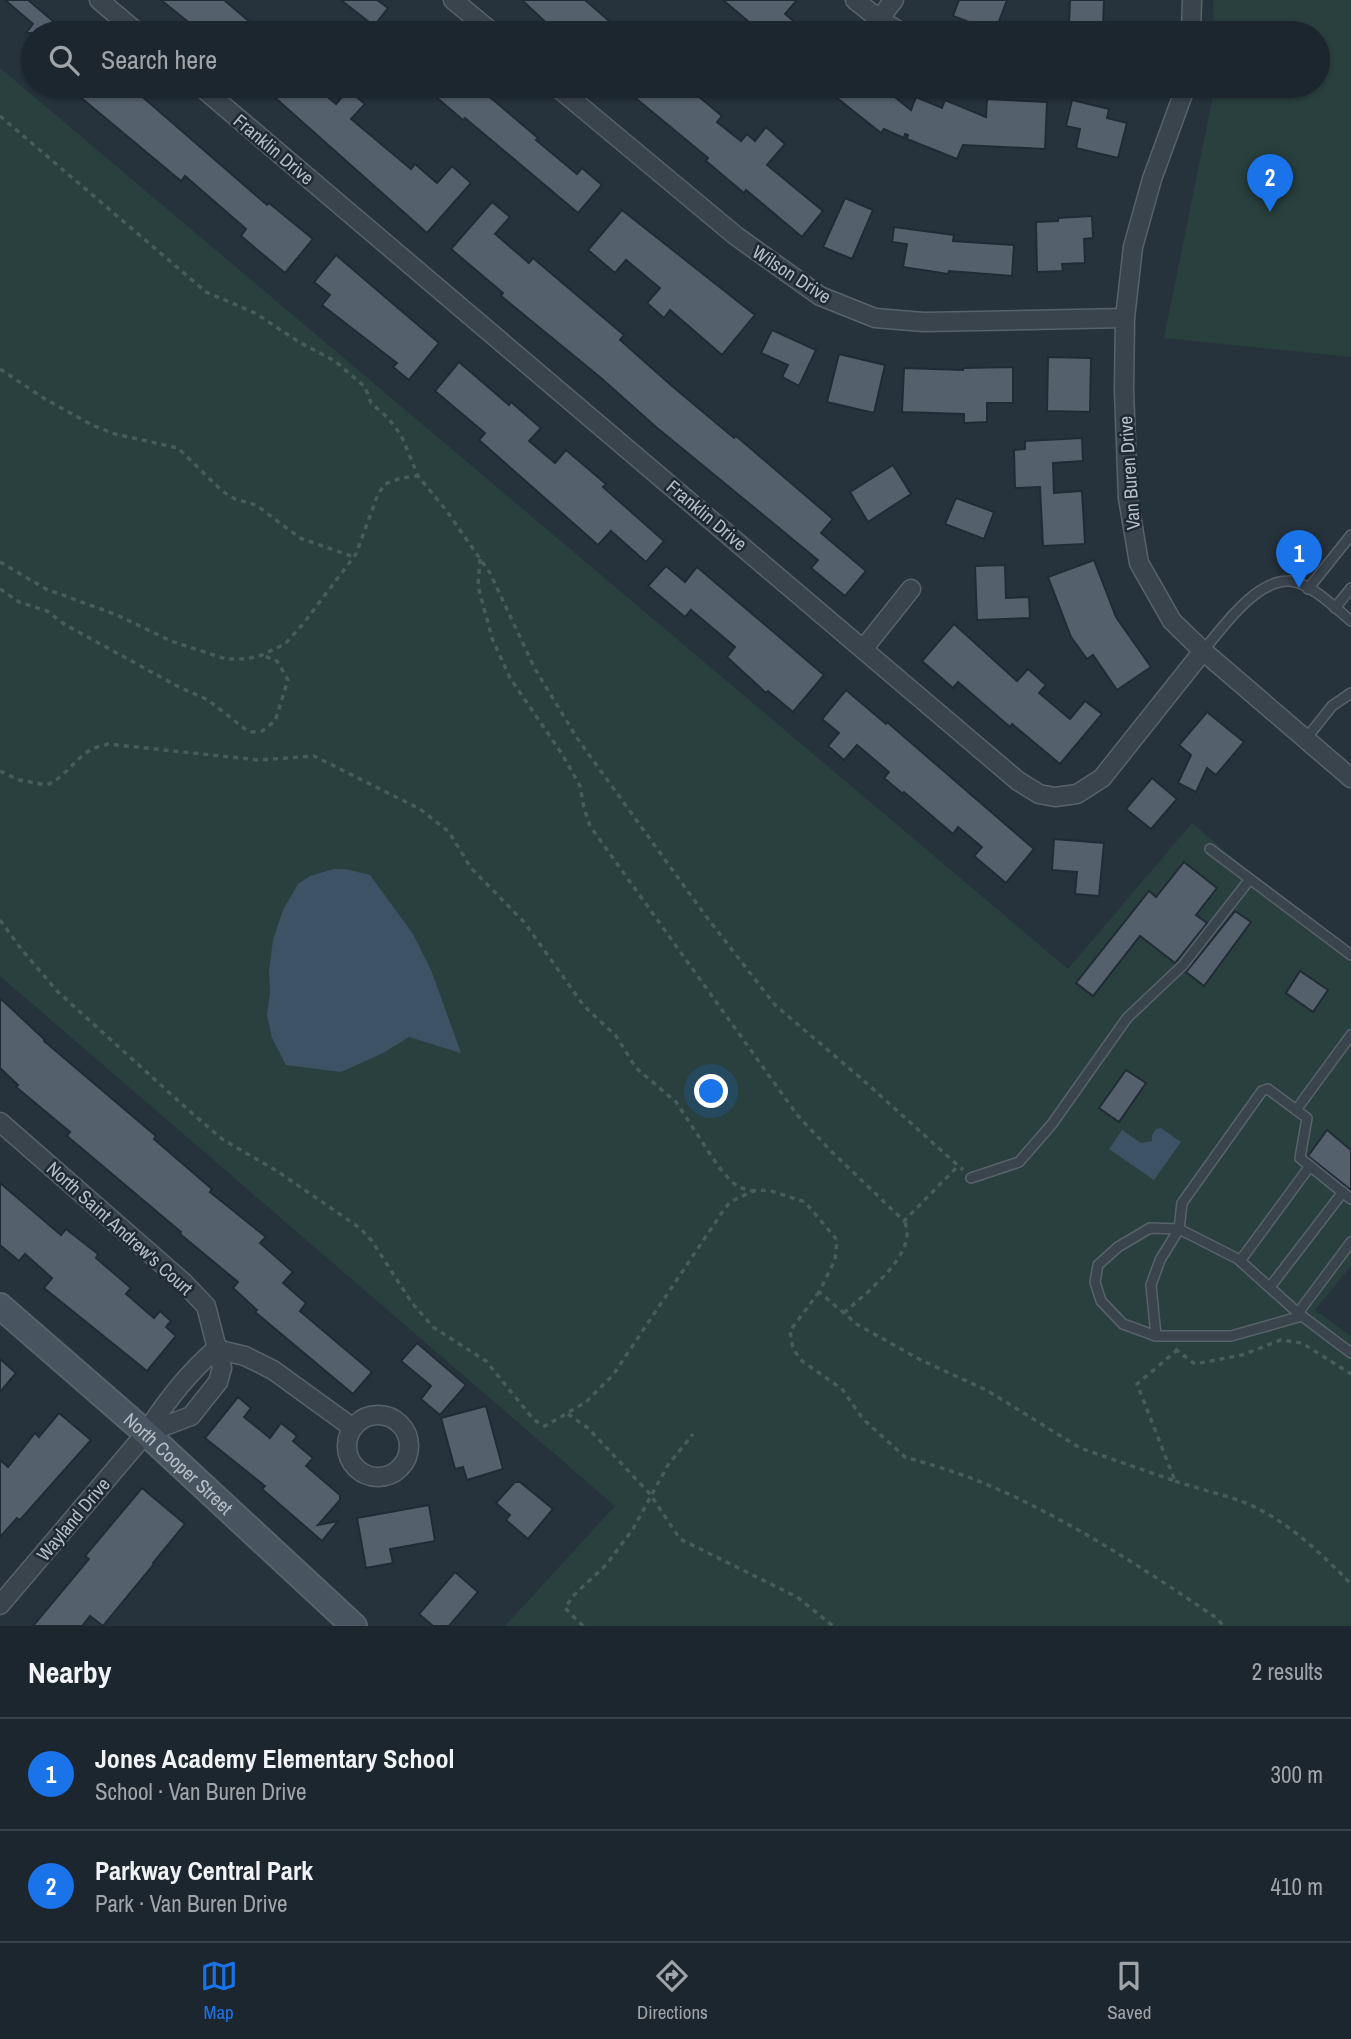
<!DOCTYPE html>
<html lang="en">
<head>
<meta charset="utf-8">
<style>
	:root { --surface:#1c262e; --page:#29323a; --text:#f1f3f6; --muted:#a0a5aa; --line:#3a434a; --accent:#1a73e8 }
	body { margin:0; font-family:"Archivo Narrow",sans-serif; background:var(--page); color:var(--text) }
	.you { position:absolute; left:712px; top:1092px; width:24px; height:24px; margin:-18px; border:5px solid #fff; border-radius:50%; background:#1a73e8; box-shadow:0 0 0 10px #1a73e833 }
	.badge { display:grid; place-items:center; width:46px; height:46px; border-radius:50%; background:var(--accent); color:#fff; font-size:23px; font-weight:700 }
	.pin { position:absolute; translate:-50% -58px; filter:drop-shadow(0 2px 4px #0008) }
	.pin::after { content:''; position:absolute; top:37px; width:24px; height:21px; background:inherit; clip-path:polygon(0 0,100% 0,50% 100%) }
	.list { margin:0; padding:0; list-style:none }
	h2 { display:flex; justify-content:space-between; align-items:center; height:91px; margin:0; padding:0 28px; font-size:30px }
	h2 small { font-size:23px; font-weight:400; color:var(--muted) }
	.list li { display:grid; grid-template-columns:46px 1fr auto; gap:21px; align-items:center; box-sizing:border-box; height:112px; padding:0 28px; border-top:2px solid var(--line) }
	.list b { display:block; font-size:26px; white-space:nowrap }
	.list p { margin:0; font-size:23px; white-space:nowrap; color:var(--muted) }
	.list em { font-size:23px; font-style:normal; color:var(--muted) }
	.icon { flex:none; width:38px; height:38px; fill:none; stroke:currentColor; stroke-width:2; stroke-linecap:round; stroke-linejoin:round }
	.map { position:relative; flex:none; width:1351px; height:1626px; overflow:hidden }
	.search { position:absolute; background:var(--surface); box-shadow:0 2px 5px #0004; left:21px; right:21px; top:21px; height:77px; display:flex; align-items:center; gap:18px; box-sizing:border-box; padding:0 24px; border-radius:38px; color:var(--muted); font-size:26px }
	.sheet { height:315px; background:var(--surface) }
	nav { display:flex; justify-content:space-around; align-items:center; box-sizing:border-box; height:98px; border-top:2px solid var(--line); background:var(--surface); font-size:19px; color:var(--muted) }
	nav a { display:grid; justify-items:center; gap:4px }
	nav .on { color:var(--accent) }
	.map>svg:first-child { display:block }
	.green { fill:#29403f }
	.water { fill:#3d5365 }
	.building { fill:#54616d; stroke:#212b35; stroke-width:2 }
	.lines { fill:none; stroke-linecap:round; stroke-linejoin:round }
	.lane-casing { stroke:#58626b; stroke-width:12 }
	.street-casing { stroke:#58626b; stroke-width:21 }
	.secondary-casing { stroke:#58626b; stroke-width:28 }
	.path { stroke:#485c5c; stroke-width:3.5; stroke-dasharray:5 5; stroke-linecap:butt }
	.lane { stroke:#3a444d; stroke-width:9 }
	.street { stroke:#3a444d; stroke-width:18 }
	.secondary { stroke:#485460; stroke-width:24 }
	.labels { text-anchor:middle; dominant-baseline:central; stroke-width:5; stroke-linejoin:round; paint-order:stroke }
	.street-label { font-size:19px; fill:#b6bfc8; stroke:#1f2933 }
</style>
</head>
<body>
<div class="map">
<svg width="1351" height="1626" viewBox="0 0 1351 1626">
	<rect width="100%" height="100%" fill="#26333d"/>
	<g class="green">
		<polygon points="1213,0 1351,0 1351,357 1164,338 1215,86 1318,86 1318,33 1214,33"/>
		<polygon points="0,68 1068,969 1192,823 1351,959 1351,1266 1315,1310 1351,1336 1351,1626 505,1626 615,1506 0,976"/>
	</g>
	<g class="water">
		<polygon points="334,869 345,869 370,875 413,934 431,970 461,1053 409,1037 383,1053 341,1072 286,1065 272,1038 267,1015 270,993 269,970 273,940 283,910 298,884 310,876"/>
		<polygon points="1161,1128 1181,1142 1154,1180 1109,1149 1122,1130 1141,1143 1152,1141 1152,1135 1156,1129"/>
	</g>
	<g class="building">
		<polygon points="5,0 28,0 67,33 26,33 33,24"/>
		<polygon points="161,0 224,0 263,33 194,33 184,24 187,21"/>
		<polygon points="341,0 377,0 388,8 374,26"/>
		<polygon points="522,0 585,0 623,33 557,33"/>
		<polygon points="723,0 797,0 785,14 808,33 762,33"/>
		<polygon points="959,0 1007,0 995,32 953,16"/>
		<polygon points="1070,0 1104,0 1103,26 1069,24"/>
		<polygon points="67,86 130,86 267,205 269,203 313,239 285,273 241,236 246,229 185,176 181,181"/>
		<polygon points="262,86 315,86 336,104 348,90 365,104 351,119 411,169 415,164 437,183 452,166 471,183 427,233"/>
		<polygon points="423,86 491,86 485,93 538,138 536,140 577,174 582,168 602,185 578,213 465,118 463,120"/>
		<polygon points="621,86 707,86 698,96 722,116 717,122 741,141 747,134 755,141 766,127 785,144 767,165 823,211 802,237 746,190 744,193 706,161 708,158"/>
		<polygon points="822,86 881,86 911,110 916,97 942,108 945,100 986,117 987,99 1047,102 1045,149 963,145 957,159 907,139 908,135 905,134 904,138 884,129 881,133"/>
		<polygon points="1072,100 1109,109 1107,118 1127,123 1118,158 1076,148 1080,129 1066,126"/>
		<polygon points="845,198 873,210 852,259 823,247"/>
		<polygon points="492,202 510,217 495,234 529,263 533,258 624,335 620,340 672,386 734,438 736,436 833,519 821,533 866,571 845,596 811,568 818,560 656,427 601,378 501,296 503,293 451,249"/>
		<polygon points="622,210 755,315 722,355 670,310 664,318 647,303 660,288 626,260 615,273 588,250"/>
		<polygon points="1092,216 1093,238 1084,239 1085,263 1062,264 1063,271 1037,272 1036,222 1058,221 1058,218"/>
		<polygon points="894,227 954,235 953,241 1014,245 1012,276 949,271 948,274 903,267 907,244 892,242"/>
		<polygon points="336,255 439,343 409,380 393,367 397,363 322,305 330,295 314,282"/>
		<polygon points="772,330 816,350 799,386 782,377 788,365 761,353"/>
		<polygon points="839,354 885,365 874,413 827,402"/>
		<polygon points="1048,357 1091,358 1090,412 1047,411"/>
		<polygon points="459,362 509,405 511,402 541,428 529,441 555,463 566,450 606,484 603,487 664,541 646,562 611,531 598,545 479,440 485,433 435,391"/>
		<polygon points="1013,367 1013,403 987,403 987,422 964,423 964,414 902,412 904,368 963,370 963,368"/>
		<polygon points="1082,438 1083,461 1053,463 1054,493 1082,491 1085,544 1043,546 1040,487 1015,488 1014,450 1025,449 1025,441"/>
		<polygon points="893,465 911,494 868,522 850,492"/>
		<polygon points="956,498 994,512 984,539 945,524"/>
		<polygon points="1094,560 1116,617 1151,667 1117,690 1093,655 1087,659 1071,637 1048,577"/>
		<polygon points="1005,565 1006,598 1029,597 1030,618 977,620 975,566"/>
		<polygon points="666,566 685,582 697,567 824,675 793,712 768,691 766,693 727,657 735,647 691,610 685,617 648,586"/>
		<polygon points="954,624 1017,681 1028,669 1046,685 1039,693 1070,719 1085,701 1102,714 1060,764 1012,724 1010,727 958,682 953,688 922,661"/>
		<polygon points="846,690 886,724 887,722 1034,849 1006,883 974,856 982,847 958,827 953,834 904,792 903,794 884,778 889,772 857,745 844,760 828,746 839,733 822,719"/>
		<polygon points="1207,712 1244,742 1216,775 1207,768 1196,792 1178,783 1191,755 1179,745"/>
		<polygon points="1152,778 1177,799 1151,829 1126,809"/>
		<polygon points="1054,839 1104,843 1099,896 1075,894 1077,872 1052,870"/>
		<polygon points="1184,862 1217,888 1196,915 1207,923 1175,963 1140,936 1093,996 1076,983 1149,891 1156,897"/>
		<polygon points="1235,911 1251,922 1204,986 1186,972"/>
		<polygon points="1300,971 1328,990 1313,1012 1286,993"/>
		<polygon points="0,998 45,1040 44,1041 156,1136 154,1139 212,1189 210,1192 266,1237 260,1243 293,1272 283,1283 306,1303 300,1311 372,1372 353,1394 255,1312 257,1310 233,1288 238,1282 180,1234 181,1232 67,1136 70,1132 16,1087 18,1085 0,1068"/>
		<polygon points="1126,1070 1146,1083 1119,1122 1099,1108"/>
		<polygon points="1327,1130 1351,1150 1351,1190 1308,1156"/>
		<polygon points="0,1183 61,1235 66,1229 98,1254 96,1258 131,1288 126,1294 154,1318 160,1311 171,1321 166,1327 176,1336 147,1371 44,1288 52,1278 25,1254 19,1261 0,1245"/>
		<polygon points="417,1343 466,1385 440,1415 421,1399 431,1386 401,1361"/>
		<polygon points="0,1359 16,1373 0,1392"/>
		<polygon points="238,1397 251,1408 244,1417 270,1438 281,1423 297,1436 293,1441 313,1458 306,1466 340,1495 340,1500 318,1525 338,1521 322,1541 262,1489 265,1486 205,1438"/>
		<polygon points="486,1406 503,1469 467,1480 463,1467 455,1469 441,1418"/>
		<polygon points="59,1413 91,1440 20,1520 17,1518 0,1537 0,1460 8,1467 35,1433 39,1437"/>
		<polygon points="515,1482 520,1482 553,1509 528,1539 506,1520 510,1515 496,1503"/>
		<polygon points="142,1488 185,1524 153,1563 154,1564 103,1626 90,1616 82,1626 33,1626 89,1559 85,1556"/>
		<polygon points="429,1505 435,1541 390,1549 393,1563 366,1568 357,1518"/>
		<polygon points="455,1572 478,1592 449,1626 433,1626 419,1614"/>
	</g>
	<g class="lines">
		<defs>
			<g id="lane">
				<polyline points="1308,589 1351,535"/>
				<polyline points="1335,608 1351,588"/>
				<path d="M1203,651C1222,628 1255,581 1288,581C1307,580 1337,609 1351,621"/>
				<polyline points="1305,740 1332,706 1351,693"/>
				<polyline points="1210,849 1351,955"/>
				<polyline points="1296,1110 1351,1035"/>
				<polyline points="971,1178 1019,1162 1052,1124 1127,1018 1183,965 1250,879"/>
				<polyline points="1240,1261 1310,1166"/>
				<polyline points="1270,1287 1343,1192"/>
				<polyline points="1298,1313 1351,1242"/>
				<polyline points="1302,1316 1231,1336 1156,1336 1123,1324 1101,1301 1095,1282 1098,1265 1118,1247 1150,1228 1179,1229 1238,1259 1298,1313 1351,1353"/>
				<polyline points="1156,1336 1151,1285 1160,1260 1179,1229 1182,1203 1262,1091 1268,1089 1307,1118 1300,1158 1351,1199"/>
			</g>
			<g id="street">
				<polyline points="99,0 138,33"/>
				<polyline points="453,0 493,33"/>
				<polyline points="855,0 879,19 902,33"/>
				<polyline points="879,19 894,0"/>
				<polyline points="1191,33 1192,0"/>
				<polyline points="200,86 1018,781 1039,794 1055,797 1077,794 1102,778 1203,651"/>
				<polyline points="556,86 736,236 820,296 875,318 924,322 1125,318"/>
				<polyline points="1186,86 1152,179 1133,247 1125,318 1124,390 1128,498 1139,563 1172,621 1203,651 1351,778"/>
				<polyline points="864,648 911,589"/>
				<polyline points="0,1122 183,1282 206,1306 222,1368 218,1382 191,1416 146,1433"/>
				<polyline points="216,1349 245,1356 273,1370 353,1428"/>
				<circle cx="378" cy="1446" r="31"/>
				<path d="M0,1605L146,1433C166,1401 188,1373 216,1349"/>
			</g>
			<g id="secondary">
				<path id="s1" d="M0,1306L146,1433L354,1626"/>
			</g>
		</defs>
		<use href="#lane" class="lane-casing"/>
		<use href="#street" class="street-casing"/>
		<use href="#secondary" class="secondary-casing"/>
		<g class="path">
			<polyline points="0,116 206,292 255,313 299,342 335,361 365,387 371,403 388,418 401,435 418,476 446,510 490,573 535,669 577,738 705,915 775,1005 863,1080 963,1170"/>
			<polyline points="0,369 45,399 92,425 115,434 178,448 222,491 235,499 256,505 300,538 354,557"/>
			<polyline points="480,559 478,586 492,638 510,678 562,754 580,786 584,808 590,826 798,1116 831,1151 904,1221 958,1166"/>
			<polyline points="0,562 46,589 117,615 171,641 226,659 246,659 262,655 285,644 303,624 356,554 378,494 385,484 401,478 417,476"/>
			<polyline points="0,589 19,602 47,611 64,624 177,686 208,700 245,729 252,732 262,731 275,721 288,680 277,661 262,655"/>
			<path d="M0,771L19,780L47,785C68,775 74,759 92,749C96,747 103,746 108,744L259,760L314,756L420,809L449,832L471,868L524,922L584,1006L616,1036L636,1068L676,1102L718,1166L731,1181L738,1187L753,1191"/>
			<polyline points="0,920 22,950 58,992 194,1115 222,1139 277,1171 360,1228 372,1241 412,1303 433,1327 486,1361 534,1420 545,1426 586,1402 613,1375 723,1211 730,1202 753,1191 768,1190 805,1202 837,1240 835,1260 819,1292 858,1325 919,1359 988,1391 1080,1448 1175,1481 1137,1384 1176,1351"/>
			<path d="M819,1292L790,1331L793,1349L802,1361L842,1389L863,1419L905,1457C929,1464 953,1471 976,1480C1061,1514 1143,1568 1218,1619L1223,1626"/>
			<path d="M844,1313C863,1295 921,1253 904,1221"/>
			<polyline points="1175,1349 1195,1364 1242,1355 1281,1340 1302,1343 1351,1374"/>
			<polyline points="568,1414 588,1428 650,1494 680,1539 797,1597 833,1626"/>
			<path d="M1175,1481C1196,1488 1217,1493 1238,1500C1281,1515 1320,1552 1351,1584"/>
			<polyline points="583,1626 565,1608 573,1596 606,1565 633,1529 668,1465 693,1434"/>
		</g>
		<use href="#lane" class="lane"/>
		<use href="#street" class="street"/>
		<use href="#secondary" class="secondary"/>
	</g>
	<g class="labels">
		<g class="street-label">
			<text transform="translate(274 149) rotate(40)">Franklin Drive</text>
			<text transform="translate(792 274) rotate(33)">Wilson Drive</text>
			<text transform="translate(1129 473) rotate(-94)">Van Buren Drive</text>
			<text transform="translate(707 515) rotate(40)">Franklin Drive</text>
			<text transform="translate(120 1228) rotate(42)">North Saint Andrew's Court</text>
			<text stroke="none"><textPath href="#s1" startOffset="238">North Cooper Street</textPath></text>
			<text transform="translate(73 1519) rotate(-50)">Wayland Drive</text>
		</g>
	</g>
</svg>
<div class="you"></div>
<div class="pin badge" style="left:1299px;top:588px">1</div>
<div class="pin badge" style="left:1270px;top:212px">2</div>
<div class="search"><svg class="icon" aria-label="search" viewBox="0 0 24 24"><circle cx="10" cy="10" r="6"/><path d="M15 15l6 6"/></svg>Search here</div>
</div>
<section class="sheet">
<h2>Nearby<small>2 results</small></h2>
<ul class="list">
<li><span class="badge">1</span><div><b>Jones Academy Elementary School</b><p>School · Van Buren Drive</p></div><em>300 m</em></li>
<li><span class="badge">2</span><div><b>Parkway Central Park</b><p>Park · Van Buren Drive</p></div><em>410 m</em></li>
</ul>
</section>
<nav>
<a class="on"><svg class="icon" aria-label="map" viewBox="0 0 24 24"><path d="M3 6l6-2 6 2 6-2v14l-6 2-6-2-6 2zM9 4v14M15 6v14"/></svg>Map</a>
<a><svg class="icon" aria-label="directions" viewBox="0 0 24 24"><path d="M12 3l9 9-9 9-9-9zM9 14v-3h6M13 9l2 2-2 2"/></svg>Directions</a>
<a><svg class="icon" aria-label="saved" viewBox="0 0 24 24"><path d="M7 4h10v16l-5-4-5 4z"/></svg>Saved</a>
</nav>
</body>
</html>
